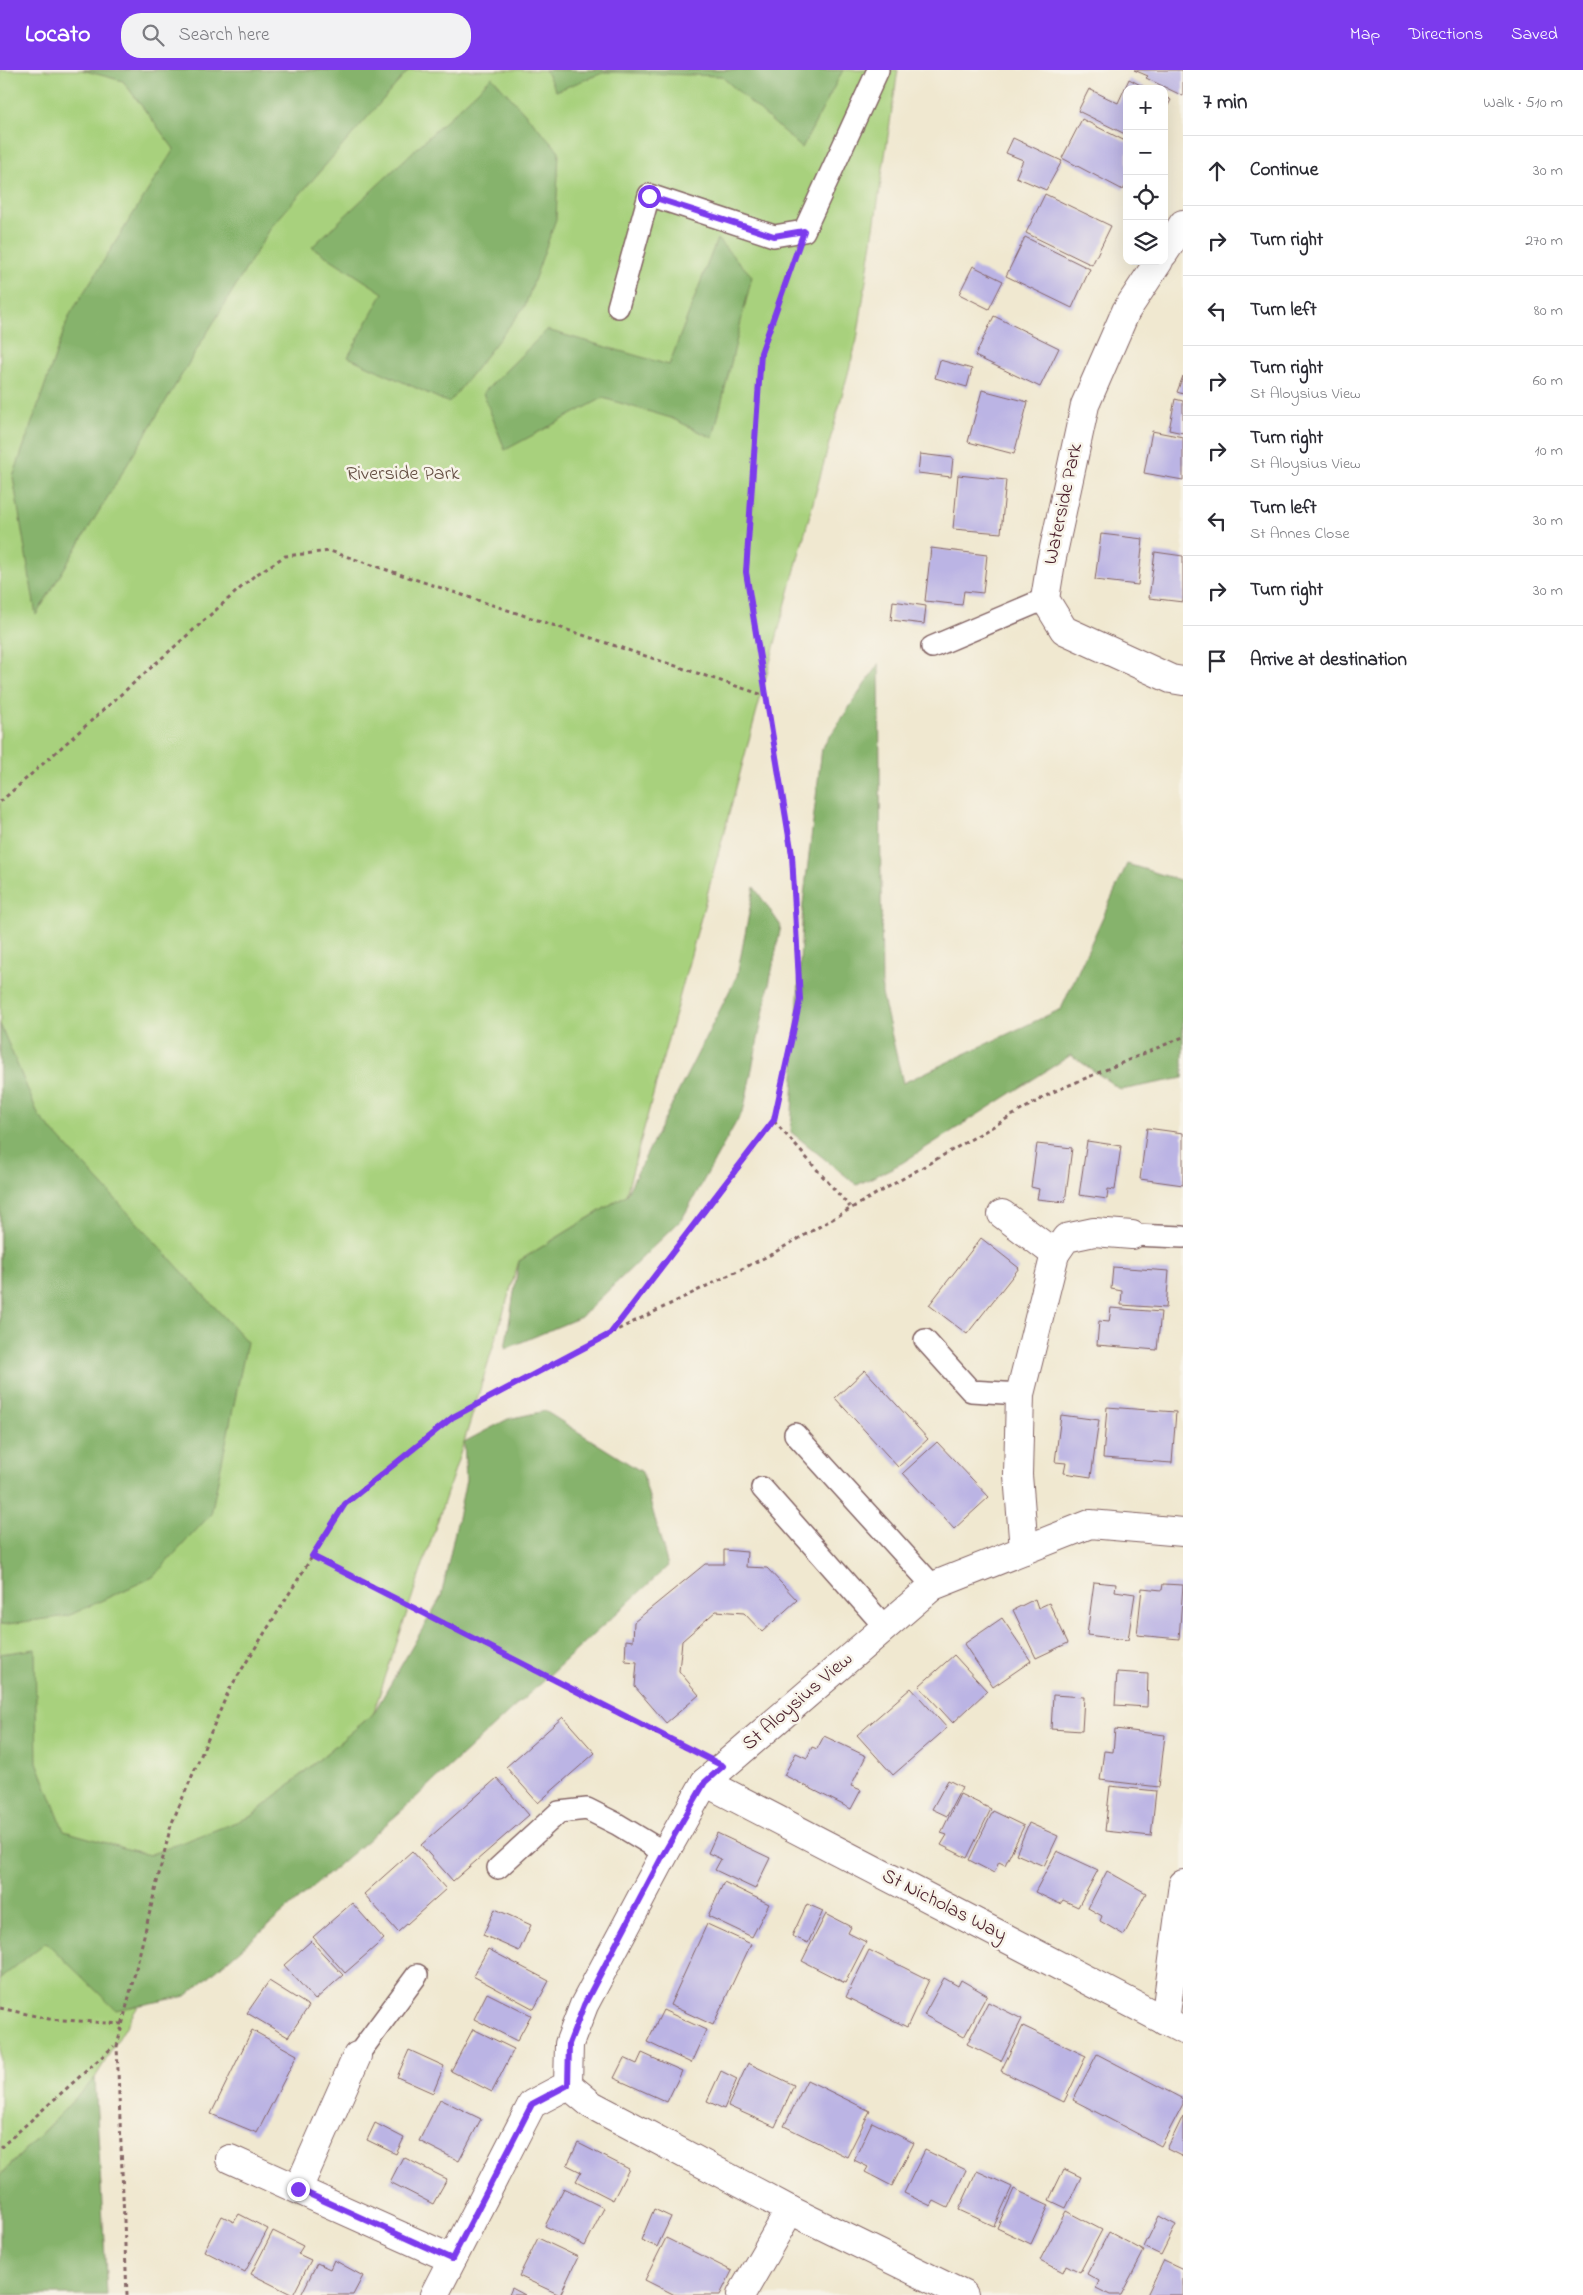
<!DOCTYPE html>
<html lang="en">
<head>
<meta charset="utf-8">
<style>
	:root { --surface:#fff; --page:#f2f2f3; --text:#2b2b33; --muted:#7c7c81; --line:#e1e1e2; --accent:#7c3aed }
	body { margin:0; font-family:"Indie Flower",sans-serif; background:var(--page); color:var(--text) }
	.controls { position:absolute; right:15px; top:15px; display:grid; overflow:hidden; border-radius:10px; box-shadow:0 5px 20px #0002 }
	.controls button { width:45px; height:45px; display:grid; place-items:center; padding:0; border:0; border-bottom:1px solid var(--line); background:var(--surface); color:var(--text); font:25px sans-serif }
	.stop { position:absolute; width:15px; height:15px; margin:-11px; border:4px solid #7c3aed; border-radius:50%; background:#fff }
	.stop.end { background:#7c3aed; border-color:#fff; box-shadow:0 1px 5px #0008 }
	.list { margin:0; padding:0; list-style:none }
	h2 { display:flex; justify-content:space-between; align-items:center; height:65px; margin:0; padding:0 20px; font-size:21px }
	h2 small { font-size:16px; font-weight:400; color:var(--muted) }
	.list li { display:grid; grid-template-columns:32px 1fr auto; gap:15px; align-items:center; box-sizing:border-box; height:70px; padding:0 20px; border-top:1px solid var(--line) }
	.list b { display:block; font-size:19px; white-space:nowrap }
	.list p { margin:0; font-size:16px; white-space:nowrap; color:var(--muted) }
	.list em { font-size:16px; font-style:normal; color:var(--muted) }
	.icon { flex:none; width:28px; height:28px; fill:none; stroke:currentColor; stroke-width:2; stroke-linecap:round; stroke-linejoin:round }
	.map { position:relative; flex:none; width:1183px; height:2225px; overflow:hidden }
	header { display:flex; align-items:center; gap:30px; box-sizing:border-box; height:70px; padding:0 25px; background:var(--accent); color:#fff }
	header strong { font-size:24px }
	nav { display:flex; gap:28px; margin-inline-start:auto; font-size:18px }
	.search { width:350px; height:45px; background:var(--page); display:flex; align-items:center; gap:12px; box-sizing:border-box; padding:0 18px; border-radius:20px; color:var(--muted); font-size:19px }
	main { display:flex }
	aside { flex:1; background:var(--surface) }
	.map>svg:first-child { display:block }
	.green { fill:#a8d17d; stroke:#797854 }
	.forest { fill:#86b36c; stroke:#68694c }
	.building { fill:#bbb4e4 }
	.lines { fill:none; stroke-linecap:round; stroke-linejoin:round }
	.lane-casing { stroke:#846565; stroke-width:24 }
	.street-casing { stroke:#846565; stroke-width:30 }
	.path { stroke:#846565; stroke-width:3; stroke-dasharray:4 4; stroke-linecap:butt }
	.lane { stroke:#fff; stroke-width:21 }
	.street { stroke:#fff; stroke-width:28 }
	.route { stroke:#7c3aed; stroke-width:6 }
	.labels { text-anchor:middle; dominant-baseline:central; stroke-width:5; stroke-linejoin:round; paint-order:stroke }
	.park-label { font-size:20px; fill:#624c40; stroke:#f7f3e8 }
	.street-label { font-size:20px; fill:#4a1f2b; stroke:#f7f3e8 }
</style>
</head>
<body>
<header>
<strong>Locato</strong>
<div class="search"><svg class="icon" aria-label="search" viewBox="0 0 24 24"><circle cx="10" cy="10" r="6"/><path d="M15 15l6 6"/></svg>Search here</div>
<nav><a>Map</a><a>Directions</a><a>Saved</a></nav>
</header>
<main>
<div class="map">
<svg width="1183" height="2225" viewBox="0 0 1183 2225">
	<rect width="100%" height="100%" fill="#f7f3e8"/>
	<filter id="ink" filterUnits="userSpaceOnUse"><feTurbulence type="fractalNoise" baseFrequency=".02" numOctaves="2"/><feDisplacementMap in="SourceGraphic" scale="10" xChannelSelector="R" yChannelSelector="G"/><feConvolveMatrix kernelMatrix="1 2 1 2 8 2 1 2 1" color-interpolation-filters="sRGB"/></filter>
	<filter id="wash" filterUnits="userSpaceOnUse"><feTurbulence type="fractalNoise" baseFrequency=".0096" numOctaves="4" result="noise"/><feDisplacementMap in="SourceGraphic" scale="20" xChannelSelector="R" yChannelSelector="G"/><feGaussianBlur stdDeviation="1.12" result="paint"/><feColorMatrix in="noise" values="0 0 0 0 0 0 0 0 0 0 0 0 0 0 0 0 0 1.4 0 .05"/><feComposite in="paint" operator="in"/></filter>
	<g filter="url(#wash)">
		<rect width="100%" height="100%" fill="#f0e8d0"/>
		<polygon class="green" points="0,0 898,0 857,270 626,1125 519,1191 464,1372 373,1644 252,1746 95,2008 0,2106"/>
		<g class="forest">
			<polygon points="82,0 409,0 272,156 36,545 13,407 69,246 174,79 123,11"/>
			<polygon points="545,0 843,0 802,78 721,6 605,2 556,21"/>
			<polygon points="492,7 559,81 556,149 525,236 449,333 348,287 383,223 312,177"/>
			<polygon points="717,169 752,206 713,368 671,348 603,328 505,380 483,323 547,260 669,295"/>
			<polygon points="879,593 882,924 903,1013 1061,939 1127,794 1183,811 1183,1008 1121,1020 1071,985 902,1093 857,1115 791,1062 803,834 822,678"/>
			<polygon points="754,817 781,856 744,1038 682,1149 581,1247 505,1279 519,1191 626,1125 737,906"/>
			<polygon points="0,954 39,1046 247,1272 211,1444 153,1507 68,1546 0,1555"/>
			<polygon points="545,1341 642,1402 668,1496 398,1744 186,1926 116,1940 46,1872 0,1909 0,1584 35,1579 37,1692 64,1761 149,1785 252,1746 373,1644 441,1527 466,1410 464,1372 508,1349"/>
			<polygon points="95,2008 107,2225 0,2225 0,2106"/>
		</g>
		<g id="blocks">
			<g class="building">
				<polygon points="1134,0 1183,0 1183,26 1146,8 1148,6"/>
				<polygon points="1129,9 1148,19 1127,19 1127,65 1078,41 1089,19 1118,33"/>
				<polygon points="1164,26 1171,30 1164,43"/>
				<polygon points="1082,49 1127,72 1127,113 1123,120 1062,88"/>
				<polygon points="1013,68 1062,91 1046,120 1016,107 1023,90 1006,83"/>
				<polygon points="1045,124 1111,156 1092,195 1026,163"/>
				<polygon points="1025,167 1090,199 1072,238 1006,206"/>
				<polygon points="973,196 1003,211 989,239 959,224"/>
				<polygon points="994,246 1059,278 1040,317 975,286"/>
				<polygon points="940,290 972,299 967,317 935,308"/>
				<polygon points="1183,306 1183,324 1177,322"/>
				<polygon points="982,320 1028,332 1014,384 968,372"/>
				<polygon points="1175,329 1183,331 1183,363 1169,360"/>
				<polygon points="1152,361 1183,367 1183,410 1144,403"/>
				<polygon points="920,384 953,388 951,407 918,403"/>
				<polygon points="958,405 1006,410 1001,463 953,459"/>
				<polygon points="1101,464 1143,469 1138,515 1095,510"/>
				<polygon points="931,478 987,485 983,523 964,521 962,535 925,531"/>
				<polygon points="1155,482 1183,486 1183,532 1149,528"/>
				<polygon points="893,531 926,536 924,554 891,550"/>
				<polygon points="1147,1058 1183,1063 1183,1115 1140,1109"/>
				<polygon points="1087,1071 1121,1076 1115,1120 1108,1119 1107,1129 1079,1125"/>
				<polygon points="1037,1074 1072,1078 1065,1132 1037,1129 1039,1119 1031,1117"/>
				<polygon points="981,1168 1019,1198 967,1264 929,1235"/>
				<polygon points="1113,1197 1169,1201 1166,1238 1121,1235 1122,1221 1111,1219"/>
				<polygon points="1111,1238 1161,1242 1157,1280 1097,1275 1099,1251 1109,1252"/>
				<polygon points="865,1300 928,1369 898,1397 835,1328"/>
				<polygon points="1107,1337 1176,1342 1172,1393 1103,1388"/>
				<polygon points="1061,1345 1099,1350 1091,1407 1064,1403 1066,1393 1055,1392"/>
				<polygon points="937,1372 989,1427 954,1459 903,1403"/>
				<polygon points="724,1480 747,1482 746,1497 767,1498 797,1530 762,1562 744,1543 716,1541 682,1571 679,1601 699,1625 666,1653 635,1617 637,1592 625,1591 626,1570 633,1571 634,1552 705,1494 724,1494"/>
				<polygon points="1094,1512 1116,1514 1115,1521 1135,1524 1128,1570 1087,1565"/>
				<polygon points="1163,1514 1183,1515 1179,1569 1137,1565 1142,1518 1162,1520"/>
				<polygon points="1035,1529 1038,1538 1049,1533 1068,1573 1036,1588 1013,1540"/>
				<polygon points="1002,1548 1031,1591 993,1617 964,1574"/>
				<polygon points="954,1585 987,1621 953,1653 919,1616"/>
				<polygon points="1117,1602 1148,1604 1147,1637 1115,1635"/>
				<polygon points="911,1618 947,1658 893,1705 857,1665"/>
				<polygon points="1053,1625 1084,1627 1082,1661 1051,1659"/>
				<polygon points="563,1647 595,1683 538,1733 506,1697"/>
				<polygon points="1115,1659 1165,1665 1159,1717 1100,1710 1104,1681 1113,1682"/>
				<polygon points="824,1666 866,1686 851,1716 861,1720 851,1739 784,1705 796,1683 807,1688 812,1677 817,1679"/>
				<polygon points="497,1708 529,1745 453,1811 421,1775"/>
				<polygon points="948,1710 962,1717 947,1746 932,1739"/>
				<polygon points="1110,1716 1156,1721 1151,1766 1105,1761"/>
				<polygon points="960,1724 991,1739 967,1788 941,1775 947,1765 941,1763"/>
				<polygon points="993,1741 1024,1756 1005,1795 999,1792 994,1803 969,1790"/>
				<polygon points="1029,1753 1058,1766 1044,1796 1016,1784"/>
				<polygon points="717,1763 770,1788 755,1819 715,1800 721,1789 708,1783"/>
				<polygon points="412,1781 446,1819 398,1862 364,1824"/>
				<polygon points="1057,1781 1098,1800 1078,1837 1063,1830 1060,1834 1035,1822"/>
				<polygon points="1107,1801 1146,1823 1124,1865 1100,1851 1102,1846 1088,1838"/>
				<polygon points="724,1812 769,1834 752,1867 708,1846"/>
				<polygon points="352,1833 384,1869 345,1903 313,1867"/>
				<polygon points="807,1834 823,1841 808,1873 792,1866"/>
				<polygon points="495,1839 531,1855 519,1881 483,1865"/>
				<polygon points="826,1844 851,1857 848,1863 866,1872 845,1913 802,1891"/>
				<polygon points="707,1854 751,1874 713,1955 670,1935"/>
				<polygon points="311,1871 343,1905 315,1930 284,1895"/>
				<polygon points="488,1879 549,1911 534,1939 473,1906"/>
				<polygon points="869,1880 929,1910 907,1957 846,1927"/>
				<polygon points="944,1908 958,1916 961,1910 987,1925 964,1967 924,1945"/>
				<polygon points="269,1911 309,1936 288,1967 247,1943"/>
				<polygon points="487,1923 531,1945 517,1971 474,1949"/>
				<polygon points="988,1932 1022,1949 1001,1991 967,1974"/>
				<polygon points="663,1940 706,1960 691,1993 647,1972"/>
				<polygon points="1023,1956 1086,1986 1064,2032 1001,2001"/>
				<polygon points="473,1959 514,1979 492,2022 451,2001"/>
				<polygon points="252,1960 297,1985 257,2063 211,2044"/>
				<polygon points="409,1980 444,1996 433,2023 397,2007"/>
				<polygon points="642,1983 682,2001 667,2032 614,2008 624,1988 637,1994"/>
				<polygon points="1097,1984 1183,2029 1183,2034 1161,2076 1073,2030"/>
				<polygon points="748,1993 794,2015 775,2057 728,2036"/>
				<polygon points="721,2001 737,2009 724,2039 707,2031"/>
				<polygon points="807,2010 870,2041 847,2087 784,2056"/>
				<polygon points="440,2029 481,2049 459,2091 419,2071"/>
				<polygon points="1183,2046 1183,2087 1167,2079"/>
				<polygon points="872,2052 914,2073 892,2116 865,2102 868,2097 854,2090"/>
				<polygon points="375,2053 404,2068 396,2084 367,2070"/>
				<polygon points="578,2073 629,2099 613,2130 576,2111 581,2102 567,2095"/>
				<polygon points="925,2080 966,2100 948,2138 934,2131 931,2136 904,2123"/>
				<polygon points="403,2087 447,2109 433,2134 390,2112"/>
				<polygon points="1064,2099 1081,2107 1066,2138 1049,2130"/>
				<polygon points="977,2101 1012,2117 994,2156 959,2140"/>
				<polygon points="564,2118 604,2138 585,2176 545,2156"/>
				<polygon points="1014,2119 1049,2135 1031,2174 997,2158"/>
				<polygon points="654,2139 671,2147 657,2177 641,2170"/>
				<polygon points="1066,2141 1102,2160 1080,2202 1066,2195 1063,2202 1040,2190"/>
				<polygon points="239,2144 268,2159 245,2202 204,2181 222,2146 234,2152"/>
				<polygon points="1159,2146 1176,2155 1161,2185 1144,2177"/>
				<polygon points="273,2161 303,2176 298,2184 311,2190 293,2225 251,2204"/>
				<polygon points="1109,2162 1144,2181 1121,2225 1110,2225 1096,2218 1099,2211 1087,2204"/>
				<polygon points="538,2168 578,2187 560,2225 519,2206"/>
				<polygon points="666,2168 732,2201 720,2225 675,2225 645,2210"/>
				<polygon points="334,2190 363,2206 353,2225 301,2225 317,2193 330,2199"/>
				<polygon points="1164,2190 1183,2199 1183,2225 1147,2225"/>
				<polygon points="512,2218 525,2225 509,2225"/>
			</g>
		</g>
	</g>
	<g filter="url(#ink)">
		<use href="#blocks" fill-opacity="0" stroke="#846565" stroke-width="1"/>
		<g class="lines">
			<defs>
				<g id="lane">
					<polyline points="618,237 649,125 774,166 804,161 878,0"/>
					<polyline points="932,577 1045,529"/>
					<polyline points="1132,1165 1183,1167"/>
					<polyline points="925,1270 971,1321 1020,1324"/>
					<polyline points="795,1364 933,1516"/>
					<polyline points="762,1418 885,1557"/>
					<polyline points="498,1798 559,1742 587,1739 617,1754 665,1783"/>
					<polyline points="357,1986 417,1905"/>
				</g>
				<g id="street">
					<polyline points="1164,183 1183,154"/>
					<polyline points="1159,191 1126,241 1085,335 1051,492 1045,529 1064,560 1171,609 1183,611"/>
					<polyline points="1002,1144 1055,1184"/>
					<polyline points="1024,1480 1018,1405 1020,1324 1055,1184 1066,1168 1094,1162 1132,1165"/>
					<polyline points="705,1712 1183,1960"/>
					<polyline points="1165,1951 1183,1814"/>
					<polyline points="568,2015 592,2035 790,2140 964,2225"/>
					<polyline points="230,2089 452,2189"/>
					<polyline points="298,2119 357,1986"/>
					<polyline points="434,2225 532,2034 568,2015 569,1974 584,1935 665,1783 705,1712 933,1516 1090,1454 1183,1462"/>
					<polyline points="741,2225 790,2140"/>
				</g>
			</defs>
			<use href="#lane" class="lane-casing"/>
			<use href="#street" class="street-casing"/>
			<g class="path">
				<polyline points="0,732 254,506 285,486 330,481 766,626"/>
				<polyline points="774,1051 850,1137"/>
				<polyline points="611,1263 770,1185 1053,1022 1183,967"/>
				<polyline points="313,1486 690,1680"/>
				<polyline points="0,1938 49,1949 122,1954"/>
				<polyline points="0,2078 114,1976"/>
				<polyline points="127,2225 117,1976 171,1755 229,1620 345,1434 453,1347 610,1264 774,1051 800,930 792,785 746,502 761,283 792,195"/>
			</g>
			<use href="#lane" class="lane"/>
			<use href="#street" class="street"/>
		</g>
	</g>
	<g class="lines" filter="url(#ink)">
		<polyline class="route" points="298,2119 452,2189 532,2034 568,2015 569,1974 584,1935 664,1783 705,1712 723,1696 312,1486 345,1434 453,1347 610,1264 774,1050 800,930 792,785 746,502 761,283 804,161 774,166 649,126"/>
	</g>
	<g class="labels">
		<g class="park-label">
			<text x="403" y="404">Riverside Park</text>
		</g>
		<g class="street-label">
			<text transform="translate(1064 434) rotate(-78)">Waterside Park</text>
			<text transform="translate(798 1632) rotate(-41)">St Aloysius View</text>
			<text transform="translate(944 1836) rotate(27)">St Nicholas Way</text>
		</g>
	</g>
</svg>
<div class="controls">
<button>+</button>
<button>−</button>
<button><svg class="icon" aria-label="locate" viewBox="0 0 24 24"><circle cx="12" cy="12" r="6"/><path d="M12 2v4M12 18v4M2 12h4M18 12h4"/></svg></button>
<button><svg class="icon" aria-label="layers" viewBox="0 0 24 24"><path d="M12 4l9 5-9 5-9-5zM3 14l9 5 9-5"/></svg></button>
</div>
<div class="stop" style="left:649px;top:126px"></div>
<div class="stop end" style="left:298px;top:2119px"></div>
</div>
<aside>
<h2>7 min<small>Walk · 510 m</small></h2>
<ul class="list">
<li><svg class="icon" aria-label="ahead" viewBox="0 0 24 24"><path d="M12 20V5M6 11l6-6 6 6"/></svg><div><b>Continue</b></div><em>30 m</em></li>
<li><svg class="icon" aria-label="right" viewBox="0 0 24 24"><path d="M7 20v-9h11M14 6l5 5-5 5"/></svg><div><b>Turn right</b></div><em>270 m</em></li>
<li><svg class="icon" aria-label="left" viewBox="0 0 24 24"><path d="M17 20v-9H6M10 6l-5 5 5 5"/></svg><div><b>Turn left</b></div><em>80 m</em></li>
<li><svg class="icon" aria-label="right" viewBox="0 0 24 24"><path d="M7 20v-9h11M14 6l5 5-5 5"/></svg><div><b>Turn right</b><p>St Aloysius View</p></div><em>60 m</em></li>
<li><svg class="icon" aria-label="right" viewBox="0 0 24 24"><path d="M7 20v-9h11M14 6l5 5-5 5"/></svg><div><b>Turn right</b><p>St Aloysius View</p></div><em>10 m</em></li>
<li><svg class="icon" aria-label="left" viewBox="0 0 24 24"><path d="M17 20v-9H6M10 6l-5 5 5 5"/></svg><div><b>Turn left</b><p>St Annes Close</p></div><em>30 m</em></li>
<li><svg class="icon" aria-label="right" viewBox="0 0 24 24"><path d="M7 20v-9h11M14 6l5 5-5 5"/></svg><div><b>Turn right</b></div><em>30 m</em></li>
<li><svg class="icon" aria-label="arrive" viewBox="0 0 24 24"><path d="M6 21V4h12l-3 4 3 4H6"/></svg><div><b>Arrive at destination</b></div></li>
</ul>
</aside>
</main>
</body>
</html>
